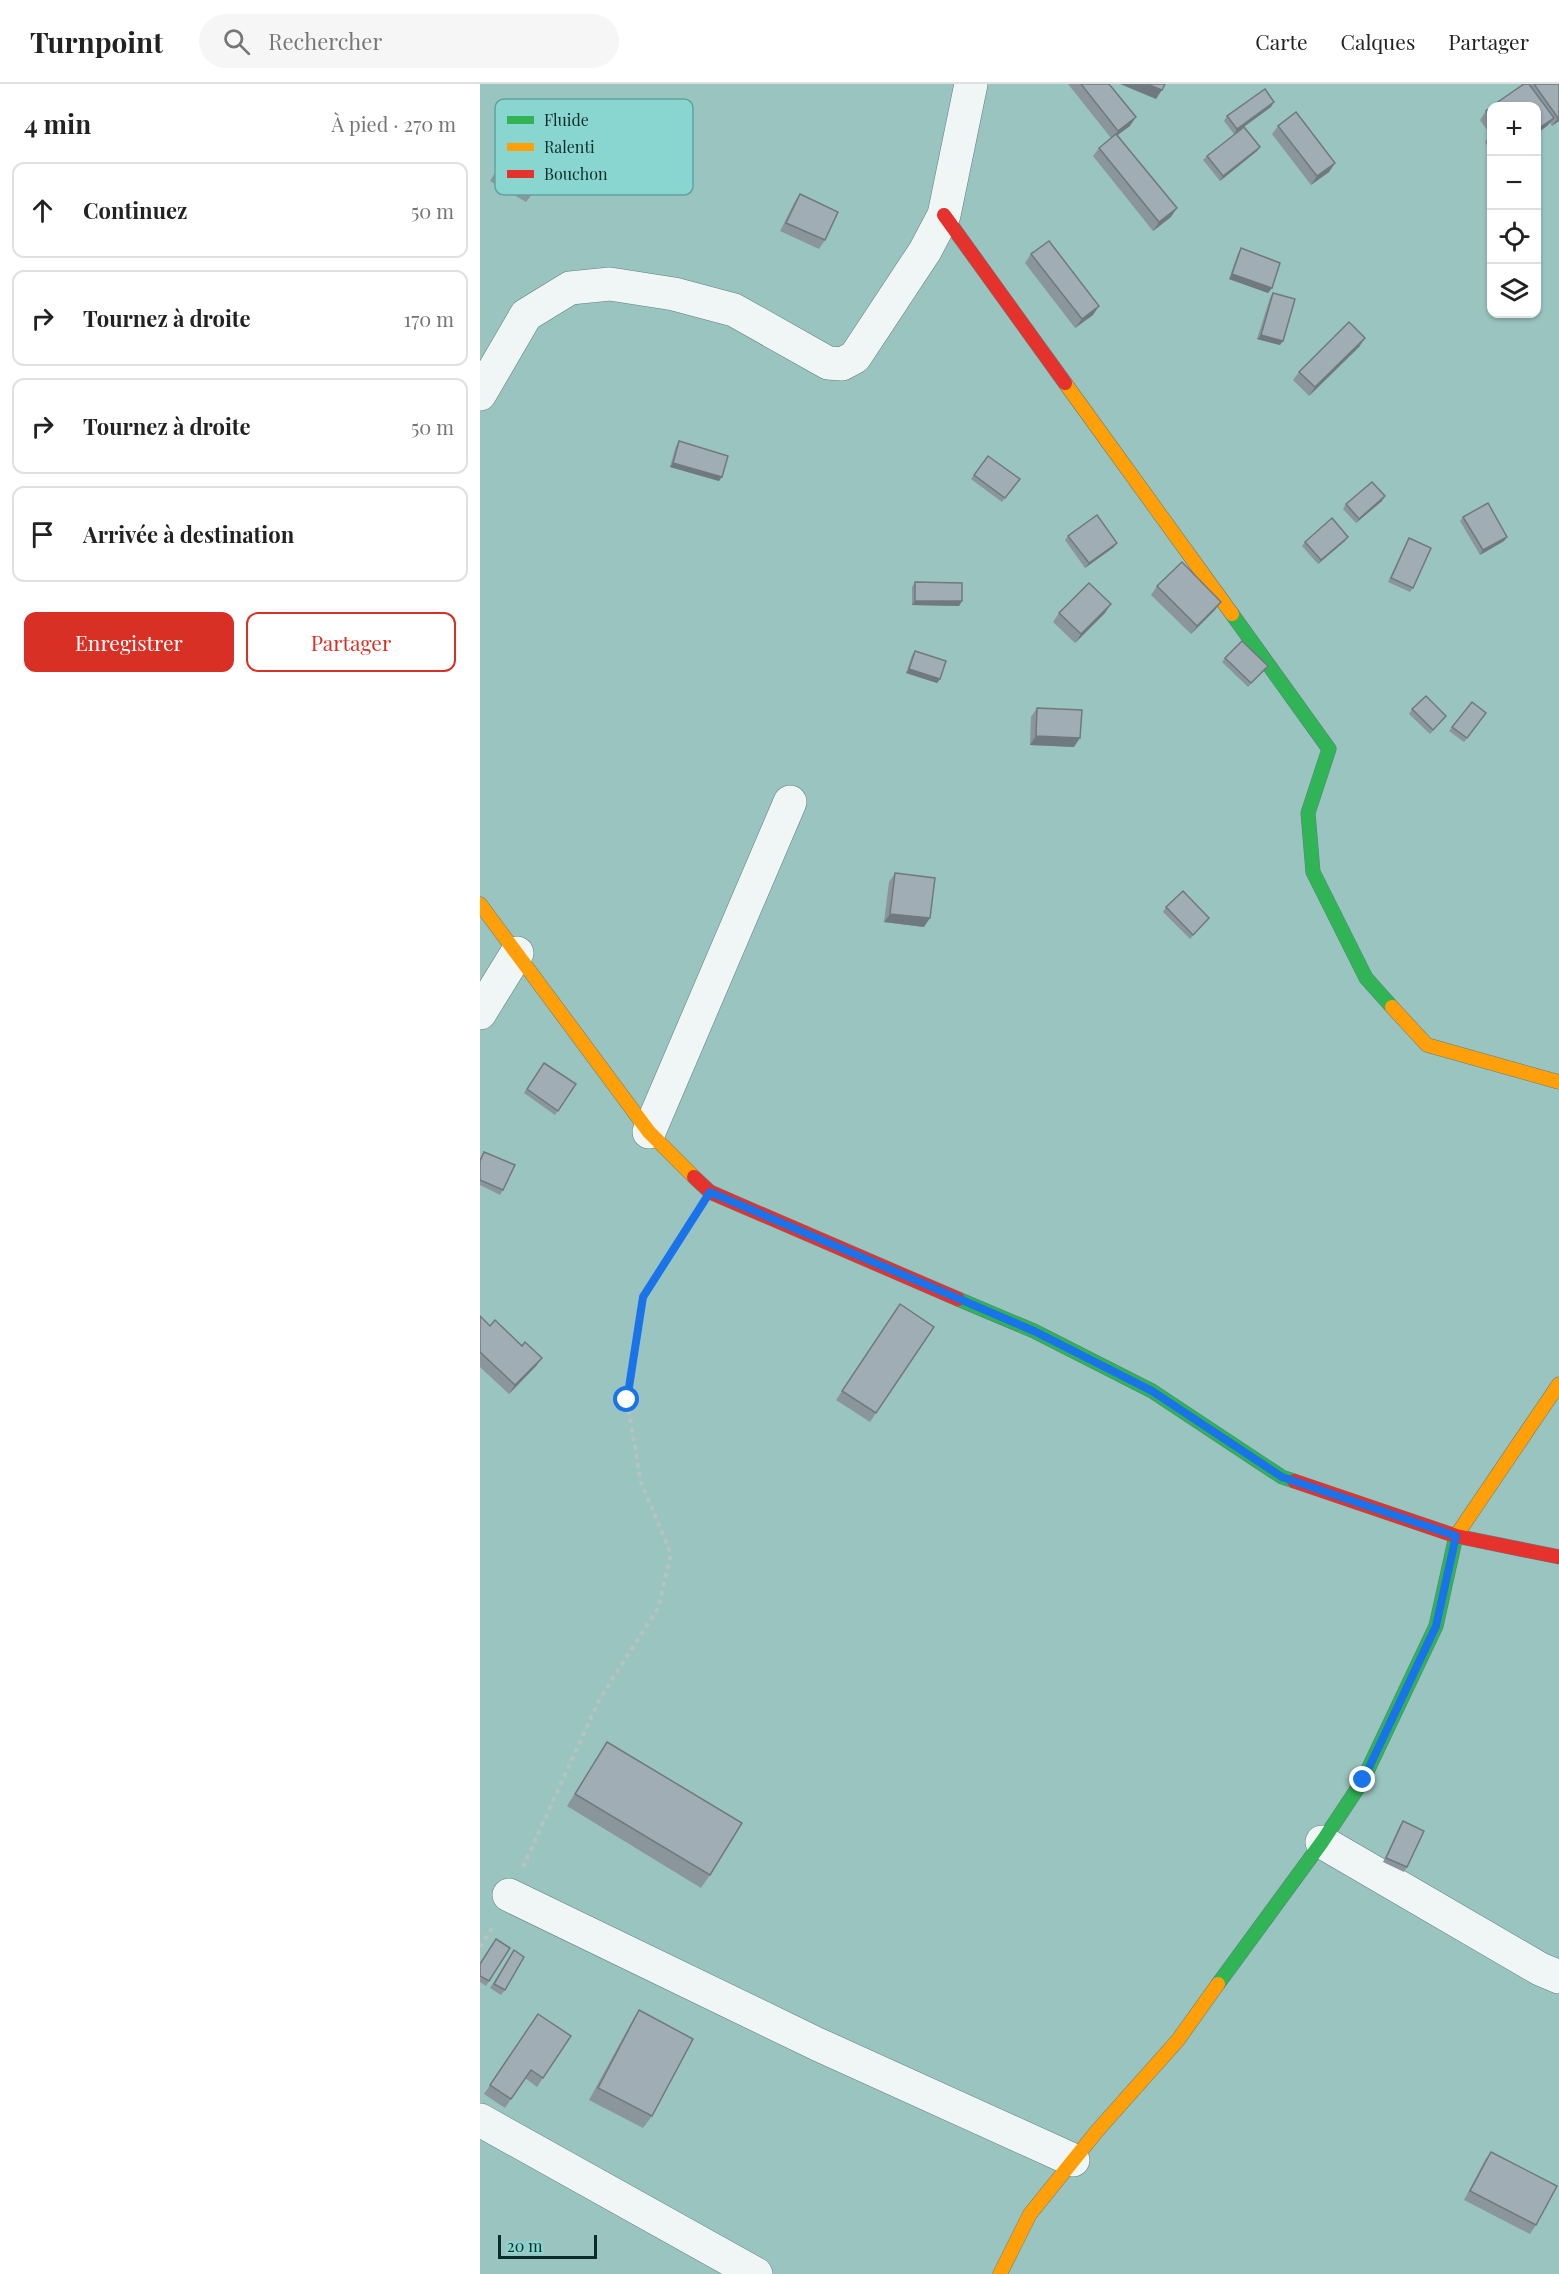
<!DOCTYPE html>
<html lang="fr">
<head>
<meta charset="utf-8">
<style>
	:root { --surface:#fff; --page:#f6f6f6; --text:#222; --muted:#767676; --line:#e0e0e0; --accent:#d93025 }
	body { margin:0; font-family:"Playfair Display",serif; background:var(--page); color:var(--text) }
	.controls { position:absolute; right:18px; top:18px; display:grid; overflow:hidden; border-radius:12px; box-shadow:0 2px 4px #0004 }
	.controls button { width:54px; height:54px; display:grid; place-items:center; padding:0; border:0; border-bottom:2px solid var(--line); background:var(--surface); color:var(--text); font:30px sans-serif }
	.scale { position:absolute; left:18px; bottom:15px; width:99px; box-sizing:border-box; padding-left:6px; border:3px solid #0a2c2a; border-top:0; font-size:16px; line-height:21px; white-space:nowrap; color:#0a2c2a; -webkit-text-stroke:4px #88d6cf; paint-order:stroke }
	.stop { position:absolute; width:18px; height:18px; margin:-14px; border:4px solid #1a73e8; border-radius:50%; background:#fff }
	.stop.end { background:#1a73e8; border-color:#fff; box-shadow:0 2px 6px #0008 }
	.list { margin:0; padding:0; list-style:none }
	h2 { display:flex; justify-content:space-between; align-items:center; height:78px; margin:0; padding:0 24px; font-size:26px }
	h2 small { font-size:20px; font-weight:400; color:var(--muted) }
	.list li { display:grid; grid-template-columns:39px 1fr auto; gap:18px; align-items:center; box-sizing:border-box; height:96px; margin:0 12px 12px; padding:0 12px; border:2px solid var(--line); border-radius:12px }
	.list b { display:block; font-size:22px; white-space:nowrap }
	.list em { font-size:20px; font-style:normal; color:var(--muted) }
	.actions { display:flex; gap:12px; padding:18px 24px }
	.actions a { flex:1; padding:14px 0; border:2px solid var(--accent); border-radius:12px; text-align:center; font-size:21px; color:var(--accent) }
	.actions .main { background:var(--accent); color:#fff }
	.icon { flex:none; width:33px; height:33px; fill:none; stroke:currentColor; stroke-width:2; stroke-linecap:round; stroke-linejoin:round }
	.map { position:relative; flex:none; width:1079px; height:2190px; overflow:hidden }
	header { display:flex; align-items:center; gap:36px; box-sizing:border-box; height:84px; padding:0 30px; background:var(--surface); border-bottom:2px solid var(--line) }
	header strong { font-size:28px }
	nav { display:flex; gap:33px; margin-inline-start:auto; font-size:21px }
	.search { width:420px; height:54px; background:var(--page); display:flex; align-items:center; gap:15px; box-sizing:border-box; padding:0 21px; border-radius:33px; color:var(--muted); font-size:22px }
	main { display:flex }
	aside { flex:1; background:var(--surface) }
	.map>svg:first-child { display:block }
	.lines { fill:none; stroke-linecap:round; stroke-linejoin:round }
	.street-casing { stroke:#5b7f7d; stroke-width:34 }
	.fast-casing { stroke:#5b7f7d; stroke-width:15 }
	.slow-casing { stroke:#5b7f7d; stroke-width:15 }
	.jam-casing { stroke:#5b7f7d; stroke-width:15 }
	.path { stroke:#b6c3c2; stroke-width:4; stroke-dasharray:4.5 4.5; stroke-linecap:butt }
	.street { stroke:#f0f6f6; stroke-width:33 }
	.fast { stroke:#30b455; stroke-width:14 }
	.slow { stroke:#ff9f0a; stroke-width:14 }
	.jam { stroke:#e5322d; stroke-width:14 }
	.wall { fill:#8a959c }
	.shaded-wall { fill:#70797f }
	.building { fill:#a0adb5; stroke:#70797f; stroke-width:1.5 }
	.route { stroke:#1a73e8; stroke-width:8 }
	.key { fill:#88d6cf; stroke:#62a39e; stroke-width:1.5 }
	.key-label { font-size:16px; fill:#0a2c2a }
</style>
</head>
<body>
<header>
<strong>Turnpoint</strong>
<div class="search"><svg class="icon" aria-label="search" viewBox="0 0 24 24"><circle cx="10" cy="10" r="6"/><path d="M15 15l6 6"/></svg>Rechercher</div>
<nav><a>Carte</a><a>Calques</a><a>Partager</a></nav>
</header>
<main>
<aside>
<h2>4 min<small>À pied · 270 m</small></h2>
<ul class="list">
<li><svg class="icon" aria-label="ahead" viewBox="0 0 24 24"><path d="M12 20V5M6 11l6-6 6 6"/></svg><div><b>Continuez</b></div><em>50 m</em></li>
<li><svg class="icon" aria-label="right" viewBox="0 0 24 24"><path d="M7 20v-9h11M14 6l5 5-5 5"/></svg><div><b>Tournez à droite</b></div><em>170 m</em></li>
<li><svg class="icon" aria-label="right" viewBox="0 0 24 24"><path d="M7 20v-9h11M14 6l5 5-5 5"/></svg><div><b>Tournez à droite</b></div><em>50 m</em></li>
<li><svg class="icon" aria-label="arrive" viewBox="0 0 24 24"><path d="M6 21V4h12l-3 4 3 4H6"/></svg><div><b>Arrivée à destination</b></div></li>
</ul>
<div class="actions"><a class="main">Enregistrer</a><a>Partager</a></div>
</aside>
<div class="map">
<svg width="1079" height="2190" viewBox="0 0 1079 2190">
	<rect width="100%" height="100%" fill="#9ac4c0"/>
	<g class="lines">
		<defs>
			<g id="street">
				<polyline points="0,310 46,231 90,204 130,200 194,210 254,226 348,279 362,280 375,273 445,167 464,131 491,0"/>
				<polyline points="0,929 37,869"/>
				<polyline points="169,1048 310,718"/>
				<polyline points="842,1758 1060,1885 1079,1893"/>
				<polyline points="29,1811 337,1960 593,2076"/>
				<polyline points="0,2036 276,2190"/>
			</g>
			<g id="fast">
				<polyline points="752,530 849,665 828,729 833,788 886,894 912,923"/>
				<polyline points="478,1215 554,1247 672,1307 802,1393 814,1397"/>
				<polyline points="738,1900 842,1758 883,1696 956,1542 976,1452 980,1446"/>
			</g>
			<g id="slow">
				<polyline points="585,299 752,530"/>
				<polyline points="0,820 169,1048 214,1093"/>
				<polyline points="912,923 947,961 1079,998"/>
				<polyline points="980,1446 1079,1300"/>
				<polyline points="520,2190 550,2130 617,2047 698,1956 738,1900"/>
			</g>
			<g id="jam">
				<polyline points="464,131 585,299"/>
				<polyline points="214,1093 230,1108 478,1215"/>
				<polyline points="814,1397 976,1452 1079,1473"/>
			</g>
		</defs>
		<use href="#street" class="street-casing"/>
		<use href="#fast" class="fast-casing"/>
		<use href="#slow" class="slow-casing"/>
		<use href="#jam" class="jam-casing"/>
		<g class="path">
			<polyline points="43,1783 119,1616 178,1524 191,1470 161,1398 147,1316 163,1213 213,1135"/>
			<polyline points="0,1863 14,1841"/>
		</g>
		<use href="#street" class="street"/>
		<use href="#fast" class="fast"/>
		<use href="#slow" class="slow"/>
		<use href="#jam" class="jam"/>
	</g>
	<g class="wall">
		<polygon points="588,0 629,0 650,42 638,51 691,133 673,147 613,72 619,64 631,54"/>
		<polygon points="1041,0 1079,0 1079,37 1072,42 1070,39 1067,42 1056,50 1056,22"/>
		<polygon points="791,23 754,50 744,37 747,32"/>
		<polygon points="1011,23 1011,68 1005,58 1010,50 1000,36 1006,27"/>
		<polygon points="55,24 52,110 46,118 10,97"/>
		<polygon points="798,42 855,79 849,88 831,101 792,50"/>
		<polygon points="780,63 777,67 740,97 723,76 727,72"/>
		<polygon points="320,110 345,156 339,165 300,147 314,119"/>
		<polygon points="761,164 792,204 788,209 749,195 758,169"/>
		<polygon points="551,170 613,231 595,244 545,179"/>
		<polygon points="793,209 800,261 777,255 790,214"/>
		<polygon points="885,254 879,263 829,312 813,296 819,288"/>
		<polygon points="199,357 239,397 190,383 196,362"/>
		<polygon points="508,372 540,395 522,418 491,395"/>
		<polygon points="902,417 876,439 863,425 866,420"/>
		<polygon points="983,433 1027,453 1024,457 1000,471 980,437"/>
		<polygon points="588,452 634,463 605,484 585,456"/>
		<polygon points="929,454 933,504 930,508 908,498 926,459"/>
		<polygon points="865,457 838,480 822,462 825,458"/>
		<polygon points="435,498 482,517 479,522 432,521 432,503"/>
		<polygon points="677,502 735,526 711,550 671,511"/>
		<polygon points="579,529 625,529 595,559 573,538"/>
		<polygon points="435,567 460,595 457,599 426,589 432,571"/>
		<polygon points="745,574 785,586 768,603 742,578"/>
		<polygon points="992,618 1006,629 984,658 969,647"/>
		<polygon points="557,624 594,663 550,661 551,633"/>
		<polygon points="932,625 966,632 950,650 929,630"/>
		<polygon points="415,789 444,843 404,838 409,798"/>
		<polygon points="686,823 726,838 710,855 683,828"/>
		<polygon points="64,979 96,1000 75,1031 44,1009"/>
		<polygon points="4,1068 23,1106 20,1111 0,1101 0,1074"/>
		<polygon points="420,1220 454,1243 390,1338 356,1316"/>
		<polygon points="0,1232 10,1242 62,1274 56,1282 29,1310 0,1283"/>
		<polygon points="127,1658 230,1791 221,1804 87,1722"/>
		<polygon points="923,1737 927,1783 924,1788 903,1778 920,1741"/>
		<polygon points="30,1864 6,1902 0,1898 0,1880"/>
		<polygon points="34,1866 25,1906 21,1911 10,1904"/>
		<polygon points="159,1926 172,2032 163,2044 109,2016 151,1939"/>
		<polygon points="58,1930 91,1952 57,2003 45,1994 25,2024 4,2010"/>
		<polygon points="1011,2068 1056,2141 1050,2150 984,2116 1005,2076"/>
	</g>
	<g class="shaded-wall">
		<polygon points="640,0 667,0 682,6 676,15"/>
		<polygon points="794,18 791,23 754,50 757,45"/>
		<polygon points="656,33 650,42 632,55 638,47"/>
		<polygon points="1079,33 1079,37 1072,42"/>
		<polygon points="1074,34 1067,42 1056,50 1056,46"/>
		<polygon points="780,63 777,67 740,97 743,92"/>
		<polygon points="855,79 849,88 831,101 837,92"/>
		<polygon points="697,124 691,133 673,147 679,138"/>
		<polygon points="752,190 792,204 788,209 749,195"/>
		<polygon points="619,222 613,231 595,244 602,235"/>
		<polygon points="781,251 803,257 800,261 777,255"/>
		<polygon points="885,254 879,263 829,312 835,303"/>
		<polygon points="193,379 242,393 239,397 190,383"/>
		<polygon points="905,412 902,417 876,439 879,435"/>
		<polygon points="868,453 865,457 838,480 841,476"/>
		<polygon points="1027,453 1024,457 1000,471 1003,466"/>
		<polygon points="637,459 634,463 605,484 609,479"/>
		<polygon points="435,517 482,517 479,522 432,521"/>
		<polygon points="741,518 735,526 711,550 717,542"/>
		<polygon points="631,520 625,529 595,559 601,550"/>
		<polygon points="429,585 460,595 457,599 426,589"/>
		<polygon points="556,652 600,654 594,663 550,661"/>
		<polygon points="410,830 450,834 444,843 404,838"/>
		<polygon points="62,1274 56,1282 29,1310 35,1301"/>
	</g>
	<g class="building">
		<polygon points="601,0 629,0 656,33 638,47"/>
		<polygon points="667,0 685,0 682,6"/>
		<polygon points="1044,0 1049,0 1074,34 1056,46 1056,22 1012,22"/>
		<polygon points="1054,0 1079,0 1079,33 1078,34"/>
		<polygon points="785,5 794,18 757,45 747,32"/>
		<polygon points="1011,23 1011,35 1006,27"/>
		<polygon points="816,28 855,79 837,92 798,42"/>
		<polygon points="764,43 780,63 743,92 727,72"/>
		<polygon points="636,50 697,124 679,138 619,64"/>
		<polygon points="320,110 358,128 345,156 306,139"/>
		<polygon points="569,157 619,222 602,235 551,170"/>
		<polygon points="761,164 800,179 792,204 752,190"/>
		<polygon points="793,209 815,215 803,257 781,251"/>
		<polygon points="869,238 885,254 835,303 819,288"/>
		<polygon points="199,357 248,372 242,393 193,379"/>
		<polygon points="508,372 540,395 525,414 494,391"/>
		<polygon points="892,398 905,412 879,435 866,420"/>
		<polygon points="1008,419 1027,453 1003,466 983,433"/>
		<polygon points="617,431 637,459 609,479 588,452"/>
		<polygon points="852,434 868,453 841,476 825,458"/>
		<polygon points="929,454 951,464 933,504 911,494"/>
		<polygon points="702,478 741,518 717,542 677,502"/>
		<polygon points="435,498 482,499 482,517 435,517"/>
		<polygon points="609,499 631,520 601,550 579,529"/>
		<polygon points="762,557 788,582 771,599 745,574"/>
		<polygon points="435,567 466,577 460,595 429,585"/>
		<polygon points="946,612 966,632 953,646 932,625"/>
		<polygon points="992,618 1006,629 987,654 972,643"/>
		<polygon points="557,624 602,626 600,654 556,652"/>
		<polygon points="415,789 455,794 450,834 410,830"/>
		<polygon points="703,807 729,834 713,851 686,823"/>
		<polygon points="64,979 96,1000 78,1027 47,1005"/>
		<polygon points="4,1068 35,1081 23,1106 0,1096 0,1077"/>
		<polygon points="420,1220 454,1243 396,1329 362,1307"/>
		<polygon points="0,1232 10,1242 15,1236 42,1262 45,1258 62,1274 35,1301 0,1268"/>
		<polygon points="127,1658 262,1739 230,1791 95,1710"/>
		<polygon points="923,1737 944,1747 927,1783 906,1774"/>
		<polygon points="16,1855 30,1864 9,1897 0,1892 0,1880"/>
		<polygon points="34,1866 44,1873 25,1906 14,1900"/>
		<polygon points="159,1926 213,1955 172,2032 118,2004"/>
		<polygon points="58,1930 91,1952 63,1994 51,1986 31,2015 10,2001"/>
		<polygon points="1011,2068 1077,2102 1056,2141 990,2107"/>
	</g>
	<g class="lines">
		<polyline class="route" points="147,1316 163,1213 230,1108 554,1247 672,1307 802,1393 976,1452 956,1542 883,1696"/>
	</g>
	<rect x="15" y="15" width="198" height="96" rx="9" class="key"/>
	<rect x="27" y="32" width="27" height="8" fill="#30b455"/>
	<rect x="27" y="59" width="27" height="8" fill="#ff9f0a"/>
	<rect x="27" y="86" width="27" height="8" fill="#e5322d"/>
	<g class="key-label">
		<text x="64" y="42">Fluide</text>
		<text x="64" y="69">Ralenti</text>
		<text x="64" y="96">Bouchon</text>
	</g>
</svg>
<div class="controls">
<button>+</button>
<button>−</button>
<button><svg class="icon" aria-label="locate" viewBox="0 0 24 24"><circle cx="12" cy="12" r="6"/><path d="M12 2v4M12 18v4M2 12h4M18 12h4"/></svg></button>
<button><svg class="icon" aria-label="layers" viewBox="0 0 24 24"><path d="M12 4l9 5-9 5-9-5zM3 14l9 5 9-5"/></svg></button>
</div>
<div class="scale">20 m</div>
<div class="stop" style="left:147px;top:1316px"></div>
<div class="stop end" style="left:883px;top:1696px"></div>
</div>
</main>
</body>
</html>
